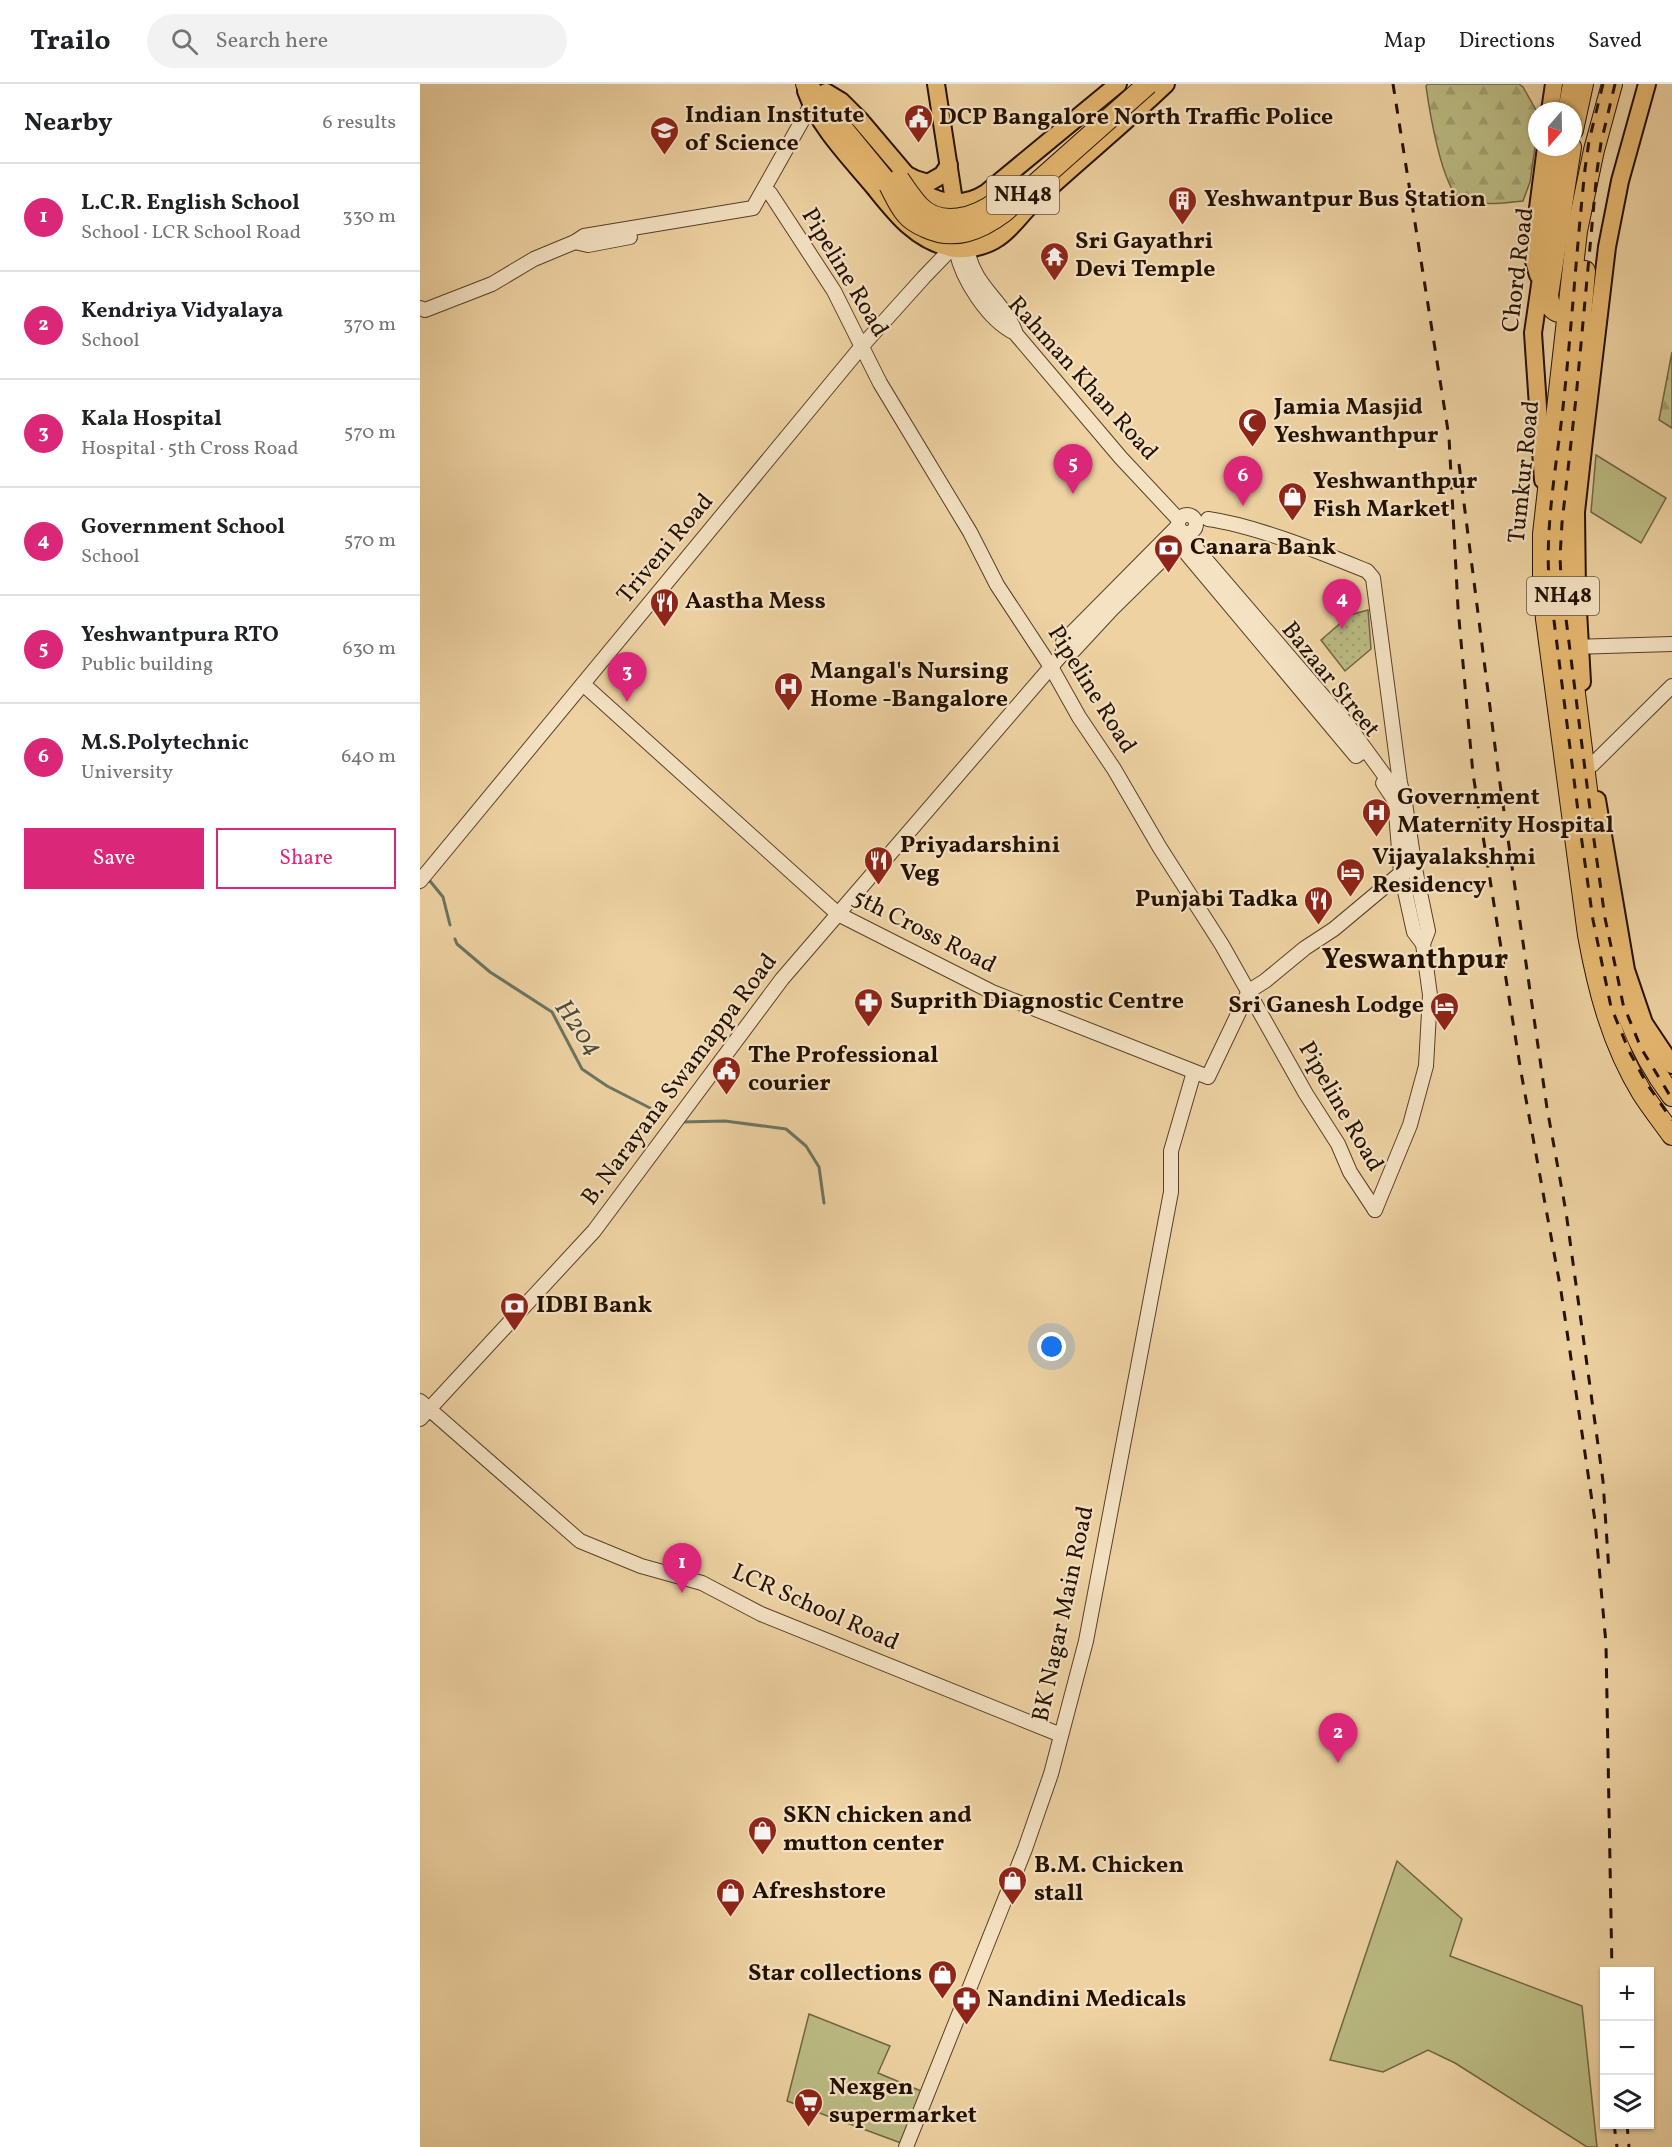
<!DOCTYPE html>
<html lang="en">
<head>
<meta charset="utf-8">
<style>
	:root { --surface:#fff; --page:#f2f2f2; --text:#202124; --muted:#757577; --line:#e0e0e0; --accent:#db2777 }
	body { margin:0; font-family:Vollkorn,serif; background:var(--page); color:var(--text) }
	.controls { position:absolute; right:18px; bottom:18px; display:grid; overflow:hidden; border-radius:0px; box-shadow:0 2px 4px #0004 }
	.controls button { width:54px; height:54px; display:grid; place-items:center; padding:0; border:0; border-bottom:2px solid var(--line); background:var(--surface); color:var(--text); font:30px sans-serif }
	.compass { position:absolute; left:1108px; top:18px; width:54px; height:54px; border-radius:50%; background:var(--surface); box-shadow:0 2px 4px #0004; rotate:200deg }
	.you { position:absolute; left:632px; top:1263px; width:21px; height:21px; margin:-15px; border:4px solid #fff; border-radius:50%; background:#1a73e8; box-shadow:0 0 0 9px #1a73e833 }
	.badge { display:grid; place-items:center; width:39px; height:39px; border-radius:50%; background:var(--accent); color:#fff; font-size:20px; font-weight:700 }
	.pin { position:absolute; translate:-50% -50px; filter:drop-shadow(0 2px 3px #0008) }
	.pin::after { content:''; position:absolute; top:32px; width:21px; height:18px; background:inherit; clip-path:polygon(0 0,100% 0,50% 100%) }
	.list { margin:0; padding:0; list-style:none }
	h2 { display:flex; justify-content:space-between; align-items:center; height:78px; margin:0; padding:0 24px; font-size:26px }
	h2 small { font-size:20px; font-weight:400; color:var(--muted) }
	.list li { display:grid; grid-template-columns:39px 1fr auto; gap:18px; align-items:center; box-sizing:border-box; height:108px; padding:0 24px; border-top:2px solid var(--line) }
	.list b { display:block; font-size:22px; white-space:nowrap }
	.list p { margin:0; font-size:20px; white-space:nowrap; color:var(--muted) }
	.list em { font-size:20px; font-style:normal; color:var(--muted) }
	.actions { display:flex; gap:12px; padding:18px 24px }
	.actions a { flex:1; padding:14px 0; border:2px solid var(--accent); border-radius:0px; text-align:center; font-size:21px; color:var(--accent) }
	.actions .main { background:var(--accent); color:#fff }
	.icon { flex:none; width:33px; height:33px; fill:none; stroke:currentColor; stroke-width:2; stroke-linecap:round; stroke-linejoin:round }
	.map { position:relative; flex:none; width:1252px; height:2063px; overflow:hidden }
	header { display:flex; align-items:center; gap:36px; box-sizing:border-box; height:84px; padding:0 30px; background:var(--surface); border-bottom:2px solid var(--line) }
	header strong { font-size:28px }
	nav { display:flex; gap:33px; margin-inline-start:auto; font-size:21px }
	.search { width:420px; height:54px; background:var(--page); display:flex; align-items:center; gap:15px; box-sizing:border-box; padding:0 21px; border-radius:33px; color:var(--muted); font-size:22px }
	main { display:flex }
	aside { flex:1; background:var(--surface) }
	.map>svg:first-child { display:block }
	.green { fill:#bbbb83; stroke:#706642; stroke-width:1.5 }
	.forest { fill:url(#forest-firs); stroke:#706642; stroke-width:1.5 }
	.park { fill:url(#park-dots); stroke:#706642; stroke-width:1.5 }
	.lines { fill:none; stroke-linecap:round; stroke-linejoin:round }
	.stream { stroke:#6a7562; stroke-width:3 }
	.minor-casing { stroke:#564128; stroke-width:16 }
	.major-casing { stroke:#241100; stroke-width:20 }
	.highway-casing { stroke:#241100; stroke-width:22 }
	.minor { stroke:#f4e2c3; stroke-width:14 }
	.major { stroke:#e7b971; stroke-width:16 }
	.highway { stroke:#e7b971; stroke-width:20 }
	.rail { stroke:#241100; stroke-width:3; stroke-dasharray:10 10; stroke-linecap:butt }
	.highway-bridge-casing { stroke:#241100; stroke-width:22; stroke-linecap:butt }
	.highway-bridge { stroke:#e7b971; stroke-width:20 }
	.labels { text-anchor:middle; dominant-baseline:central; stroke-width:4.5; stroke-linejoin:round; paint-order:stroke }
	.shield { fill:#f4e2c3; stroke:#62503a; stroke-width:1.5 }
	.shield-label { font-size:22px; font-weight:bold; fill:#241100 }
	.poi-label { font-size:24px; font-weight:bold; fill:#241100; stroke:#f4e2c3; text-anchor:start }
	.street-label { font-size:24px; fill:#241100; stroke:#f4e2c3 }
	.water-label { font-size:26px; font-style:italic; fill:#4d4b39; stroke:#f4e2c3 }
	.district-label { font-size:30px; font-weight:bold; fill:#241100; stroke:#f4e2c3 }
</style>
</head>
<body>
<header>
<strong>Trailo</strong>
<div class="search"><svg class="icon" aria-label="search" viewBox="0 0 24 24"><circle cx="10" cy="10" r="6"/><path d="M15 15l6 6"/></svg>Search here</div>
<nav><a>Map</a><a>Directions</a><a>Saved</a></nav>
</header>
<main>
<aside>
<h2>Nearby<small>6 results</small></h2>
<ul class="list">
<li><span class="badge">1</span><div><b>L.C.R. English School</b><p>School · LCR School Road</p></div><em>330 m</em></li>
<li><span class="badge">2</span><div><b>Kendriya Vidyalaya</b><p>School</p></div><em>370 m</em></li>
<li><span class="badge">3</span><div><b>Kala Hospital</b><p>Hospital · 5th Cross Road</p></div><em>570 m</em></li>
<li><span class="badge">4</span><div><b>Government School</b><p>School</p></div><em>570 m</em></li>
<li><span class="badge">5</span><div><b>Yeshwantpura RTO</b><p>Public building</p></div><em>630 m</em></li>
<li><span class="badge">6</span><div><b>M.S.Polytechnic</b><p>University</p></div><em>640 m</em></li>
</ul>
<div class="actions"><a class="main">Save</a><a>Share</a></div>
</aside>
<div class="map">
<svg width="1252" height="2063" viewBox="0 0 1252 2063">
	<defs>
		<pattern id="forest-firs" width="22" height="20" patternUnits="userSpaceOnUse" patternTransform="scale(1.5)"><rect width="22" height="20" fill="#bbbb83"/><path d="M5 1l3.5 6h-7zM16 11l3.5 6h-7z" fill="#a1a06f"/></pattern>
		<pattern id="park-dots" width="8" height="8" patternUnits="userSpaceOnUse" patternTransform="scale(1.5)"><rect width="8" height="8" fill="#bbbb83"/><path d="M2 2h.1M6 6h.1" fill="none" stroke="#a1a06f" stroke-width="1.8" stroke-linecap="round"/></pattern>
	</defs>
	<rect width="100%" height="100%" fill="#eed2a2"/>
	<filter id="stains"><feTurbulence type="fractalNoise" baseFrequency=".00333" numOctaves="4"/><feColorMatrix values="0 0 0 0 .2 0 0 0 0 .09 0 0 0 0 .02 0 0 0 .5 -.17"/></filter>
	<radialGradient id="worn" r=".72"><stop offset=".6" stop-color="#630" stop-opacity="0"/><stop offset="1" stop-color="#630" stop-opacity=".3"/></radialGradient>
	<g class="green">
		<polygon points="1176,371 1246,414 1221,459 1171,428"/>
		<polygon points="977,1777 1042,1835 1030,1872 1162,1922 1177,2063 1167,2063 1035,1979 1008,1966 963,1988 910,1976"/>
		<polygon points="389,1930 470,1962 458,1989 501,2007 481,2059 367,2017"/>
	</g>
	<g class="forest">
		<path d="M1008,0H1099L1103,3L1116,26L1117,32V49L1110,98L1103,117C1087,119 1057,122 1042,116C1022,107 1009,24 1006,2Z"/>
		<polygon points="1252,268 1252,344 1239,336"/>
	</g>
	<polygon class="park" points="948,526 951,565 925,587 901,556 930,531"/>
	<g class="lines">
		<g class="stream">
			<polyline points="10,797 23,813 30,841"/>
			<polyline points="35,855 37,860 70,888 132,928 162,985 187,1002 230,1024"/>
			<polyline points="262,1038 305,1037 366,1045 386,1062 399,1083 404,1119"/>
		</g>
		<defs>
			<g id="minor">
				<polyline points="350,109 414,207 460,299 550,448 577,501 631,583 659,633 694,685 740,764 802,861 886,1010 918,1060 930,1088 955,1126"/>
				<polyline points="155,158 168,161 210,153"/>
				<path d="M547,164C553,202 582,215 595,247"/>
				<path d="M536,165C541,194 568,236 595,249L701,374L759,436"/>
				<polyline points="0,224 5,226 72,200 114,175 155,158 164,152 333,124 391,21"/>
				<circle cx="767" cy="440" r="9"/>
				<path d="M788,435C837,442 900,468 947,487L953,494L980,699L985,719L995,785L1008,847L1003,860L1010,911L1006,982L1000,1004L990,1041L955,1126"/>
				<polyline points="1152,563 1252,560"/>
				<polyline points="643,569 643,558 758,442"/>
				<polyline points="163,600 418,830 572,908 788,993 829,907 845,897 885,864 914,845 981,789 995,785"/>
				<polyline points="942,668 936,672 767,470 766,460 775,463 927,640 973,703"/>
				<polyline points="1172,681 1252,602"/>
				<polyline points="963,699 975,717 981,789 994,848 1003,860"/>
				<polyline points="0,797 442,262 504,193 531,165"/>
				<polyline points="0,1317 160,1457 221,1482 282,1499 341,1530 641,1651"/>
				<polyline points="0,1335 174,1147 362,895 643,569 654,566 692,525 752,466 764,449"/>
				<polyline points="486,2063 605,1765 631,1690 666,1557 751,1108 751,1067 774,988"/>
			</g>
			<g id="major">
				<polyline points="516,0 536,130"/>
				<path d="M386,7C399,43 429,73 454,103C475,129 495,156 530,164C544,168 567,162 578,154C592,145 601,130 613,119C657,78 703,41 746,0"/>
				<path d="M406,8L421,17L440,36L501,108C523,120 544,123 566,109L698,0"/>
				<polyline points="1130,27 1134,0"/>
				<polyline points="1146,27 1151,0"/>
				<polyline points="487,91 495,95 508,99 522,91 529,81"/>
				<polyline points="1118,191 1112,170 1126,63"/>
				<polyline points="1123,396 1113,249 1140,63"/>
				<polyline points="1162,598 1157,509 1156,428 1164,356 1187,163 1200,97 1227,0"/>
				<polyline points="1177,716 1206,886 1224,939 1252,981"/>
			</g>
			<g id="highway">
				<polyline points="386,0 469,101"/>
				<path d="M1192,0L1174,66L1157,147L1123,450V500L1126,535L1168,851C1178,906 1192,960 1222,1009C1231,1023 1242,1037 1252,1051"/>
				<polyline points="1153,46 1163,0"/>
				<path d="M1165,187L1143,442V513L1185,850C1197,908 1215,963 1252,1012"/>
				<path d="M1147,228C1135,230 1129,224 1128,211L1151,63"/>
			</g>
		</defs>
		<use href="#minor" class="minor-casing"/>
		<use href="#major" class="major-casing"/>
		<use href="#highway" class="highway-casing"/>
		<use href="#minor" class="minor"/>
		<use href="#major" class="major"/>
		<use href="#highway" class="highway"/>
		<g class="rail">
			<polyline points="973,0 1029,353 1038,524 1053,690 1101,988 1141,1207 1175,1437 1186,1560 1192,1888"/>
			<path d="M1183,0L1169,57L1165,85C1157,161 1152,238 1144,314C1138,374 1125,436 1129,497L1161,751L1173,836L1191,923L1210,969L1227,1000L1252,1036"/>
			<polyline points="1195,0 1181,59 1177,87 1156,314 1142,439 1140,473 1141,495 1173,749 1185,834 1198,895 1203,920 1221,964 1252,1015"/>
			<polyline points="1039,380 1078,686 1127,1024 1146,1128 1183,1397 1189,1488"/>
			<polyline points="1194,2040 1197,2063"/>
			<polyline points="1207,2040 1209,2063"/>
		</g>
		<defs>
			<g id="highway-bridge">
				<path d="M479,95C485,104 492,114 499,122C521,145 556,134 578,117"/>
				<path d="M469,101C474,110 479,122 486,130C491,136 498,140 505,143C534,157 560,146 584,128L728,0"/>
			</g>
		</defs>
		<use href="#highway-bridge" class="highway-bridge-casing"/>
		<use href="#highway-bridge" class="highway-bridge"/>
	</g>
	<defs>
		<symbol id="civic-pin" viewBox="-11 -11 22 30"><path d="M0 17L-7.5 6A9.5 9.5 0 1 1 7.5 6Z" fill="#8f2418" stroke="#f4e2c3"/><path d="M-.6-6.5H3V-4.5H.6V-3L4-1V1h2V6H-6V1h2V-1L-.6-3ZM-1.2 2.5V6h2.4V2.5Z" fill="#fff"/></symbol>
		<symbol id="university-pin" viewBox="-11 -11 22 30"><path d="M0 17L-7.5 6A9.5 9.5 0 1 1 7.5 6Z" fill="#8f2418" stroke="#f4e2c3"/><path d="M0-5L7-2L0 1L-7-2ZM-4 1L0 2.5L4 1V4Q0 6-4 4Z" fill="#fff"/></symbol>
		<symbol id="building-pin" viewBox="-11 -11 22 30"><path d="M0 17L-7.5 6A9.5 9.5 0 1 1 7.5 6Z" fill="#8f2418" stroke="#f4e2c3"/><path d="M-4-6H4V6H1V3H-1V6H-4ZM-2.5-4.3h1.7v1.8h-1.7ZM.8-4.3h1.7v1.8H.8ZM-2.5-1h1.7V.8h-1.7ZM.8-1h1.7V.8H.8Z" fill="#fff"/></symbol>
		<symbol id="temple-pin" viewBox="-11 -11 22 30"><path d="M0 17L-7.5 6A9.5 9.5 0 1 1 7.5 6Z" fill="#8f2418" stroke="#f4e2c3"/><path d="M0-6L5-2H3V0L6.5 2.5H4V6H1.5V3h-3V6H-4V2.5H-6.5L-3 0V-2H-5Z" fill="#fff"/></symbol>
		<symbol id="mosque-pin" viewBox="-11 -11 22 30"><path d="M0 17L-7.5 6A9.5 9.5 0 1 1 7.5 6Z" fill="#8f2418" stroke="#f4e2c3"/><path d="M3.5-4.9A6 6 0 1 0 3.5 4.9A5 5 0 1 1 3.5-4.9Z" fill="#fff"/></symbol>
		<symbol id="shop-pin" viewBox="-11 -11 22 30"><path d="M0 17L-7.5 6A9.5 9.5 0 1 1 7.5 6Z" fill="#8f2418" stroke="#f4e2c3"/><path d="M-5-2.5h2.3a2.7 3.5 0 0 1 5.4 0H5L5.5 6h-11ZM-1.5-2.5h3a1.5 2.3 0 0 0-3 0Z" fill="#fff"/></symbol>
		<symbol id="bank-pin" viewBox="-11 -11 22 30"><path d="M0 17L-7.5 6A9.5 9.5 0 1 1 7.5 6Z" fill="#8f2418" stroke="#f4e2c3"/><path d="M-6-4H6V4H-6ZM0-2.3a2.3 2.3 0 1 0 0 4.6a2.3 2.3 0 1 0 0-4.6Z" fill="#fff"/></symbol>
		<symbol id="restaurant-pin" viewBox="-11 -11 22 30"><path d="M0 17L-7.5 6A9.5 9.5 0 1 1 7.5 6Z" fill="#8f2418" stroke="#f4e2c3"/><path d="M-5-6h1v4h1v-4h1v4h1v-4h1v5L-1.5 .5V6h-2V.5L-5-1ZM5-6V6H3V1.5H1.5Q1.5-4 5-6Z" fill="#fff"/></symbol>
		<symbol id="hospital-pin" viewBox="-11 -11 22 30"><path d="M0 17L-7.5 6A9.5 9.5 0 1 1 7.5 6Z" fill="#8f2418" stroke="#f4e2c3"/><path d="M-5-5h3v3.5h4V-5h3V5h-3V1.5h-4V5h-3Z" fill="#fff"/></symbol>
		<symbol id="hotel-pin" viewBox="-11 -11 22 30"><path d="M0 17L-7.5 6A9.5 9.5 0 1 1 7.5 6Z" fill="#8f2418" stroke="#f4e2c3"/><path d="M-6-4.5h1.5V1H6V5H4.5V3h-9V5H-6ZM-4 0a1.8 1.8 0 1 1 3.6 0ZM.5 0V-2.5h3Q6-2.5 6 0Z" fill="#fff"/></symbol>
		<symbol id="pharmacy-pin" viewBox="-11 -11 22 30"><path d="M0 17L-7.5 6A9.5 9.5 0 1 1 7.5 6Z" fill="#8f2418" stroke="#f4e2c3"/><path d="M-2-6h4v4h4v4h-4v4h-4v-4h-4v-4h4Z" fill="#fff"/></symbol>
		<symbol id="supermarket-pin" viewBox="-11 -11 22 30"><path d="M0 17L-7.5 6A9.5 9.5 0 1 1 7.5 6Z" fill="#8f2418" stroke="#f4e2c3"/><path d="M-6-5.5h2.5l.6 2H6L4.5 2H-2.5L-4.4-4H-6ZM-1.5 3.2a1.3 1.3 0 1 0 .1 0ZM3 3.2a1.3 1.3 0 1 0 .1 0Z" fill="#fff"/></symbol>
	</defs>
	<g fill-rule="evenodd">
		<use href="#civic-pin" x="482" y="18" width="33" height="45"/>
		<use href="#university-pin" x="228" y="30" width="33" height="45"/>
		<use href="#building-pin" x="746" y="100" width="33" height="45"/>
		<use href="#temple-pin" x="618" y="156" width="33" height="45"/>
		<use href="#mosque-pin" x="816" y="322" width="33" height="45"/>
		<use href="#shop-pin" x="856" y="396" width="33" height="45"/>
		<use href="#bank-pin" x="732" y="448" width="33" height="45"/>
		<use href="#restaurant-pin" x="228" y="502" width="33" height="45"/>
		<use href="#hospital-pin" x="352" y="586" width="33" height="45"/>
		<use href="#hospital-pin" x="940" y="712" width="33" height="45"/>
		<use href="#restaurant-pin" x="442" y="760" width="33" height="45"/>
		<use href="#hotel-pin" x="914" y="772" width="33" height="45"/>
		<use href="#restaurant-pin" x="882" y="800" width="33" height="45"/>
		<use href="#pharmacy-pin" x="432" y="902" width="33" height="45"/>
		<use href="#hotel-pin" x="1008" y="906" width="33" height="45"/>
		<use href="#civic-pin" x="290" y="970" width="33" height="45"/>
		<use href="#bank-pin" x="78" y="1206" width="33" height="45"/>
		<use href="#shop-pin" x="326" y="1730" width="33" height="45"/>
		<use href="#shop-pin" x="576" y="1780" width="33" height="45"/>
		<use href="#shop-pin" x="294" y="1792" width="33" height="45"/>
		<use href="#shop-pin" x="506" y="1874" width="33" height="45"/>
		<use href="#pharmacy-pin" x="530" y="1900" width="33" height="45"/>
		<use href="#supermarket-pin" x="372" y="2002" width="33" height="45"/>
	</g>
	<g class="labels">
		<g class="shield">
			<rect x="567" y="92" width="72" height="38" rx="4.5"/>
			<rect x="1107" y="493" width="72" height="38" rx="4.5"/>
		</g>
		<g class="shield-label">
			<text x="603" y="111">NH48</text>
			<text x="1143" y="512">NH48</text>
		</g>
		<g class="poi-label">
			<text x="265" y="32">Indian Institute<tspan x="265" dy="28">of Science</tspan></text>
			<text x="519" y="34">DCP Bangalore North Traffic Police</text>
			<text x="784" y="116">Yeshwantpur Bus Station</text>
			<text x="655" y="158">Sri Gayathri<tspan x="655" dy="28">Devi Temple</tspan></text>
			<text x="854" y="324">Jamia Masjid<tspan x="854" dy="28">Yeshwanthpur</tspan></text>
			<text x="893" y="398">Yeshwanthpur<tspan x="893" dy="28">Fish Market</tspan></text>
			<text x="770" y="464">Canara Bank</text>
			<text x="265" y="518">Aastha Mess</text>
			<text x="390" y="588">Mangal's Nursing<tspan x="390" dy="28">Home -Bangalore</tspan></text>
			<text x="977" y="714">Government<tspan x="977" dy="28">Maternity Hospital</tspan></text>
			<text x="480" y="762">Priyadarshini<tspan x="480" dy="28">Veg</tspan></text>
			<text x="952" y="774">Vijayalakshmi<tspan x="952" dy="28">Residency</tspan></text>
			<text x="878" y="816" text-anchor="end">Punjabi Tadka</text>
			<text x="470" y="918">Suprith Diagnostic Centre</text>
			<text x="1004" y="922" text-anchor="end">Sri Ganesh Lodge</text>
			<text x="328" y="972">The Professional<tspan x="328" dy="28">courier</tspan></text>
			<text x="116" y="1222">IDBI Bank</text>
			<text x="363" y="1732">SKN chicken and<tspan x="363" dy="28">mutton center</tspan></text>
			<text x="614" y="1782">B.M. Chicken<tspan x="614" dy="28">stall</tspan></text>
			<text x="332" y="1808">Afreshstore</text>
			<text x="502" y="1890" text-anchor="end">Star collections</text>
			<text x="567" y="1916">Nandini Medicals</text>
			<text x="409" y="2004">Nexgen<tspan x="409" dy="28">supermarket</tspan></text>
		</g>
		<g class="street-label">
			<text transform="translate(1099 186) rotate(-83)">Chord Road</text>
			<text transform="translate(424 189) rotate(59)">Pipeline Road</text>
			<text transform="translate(662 295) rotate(48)">Rahman Khan Road</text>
			<text transform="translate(1105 388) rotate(-84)">Tumkur Road</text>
			<text transform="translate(246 465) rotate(-50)">Triveni Road</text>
			<text transform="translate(910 596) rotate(51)">Bazaar Street</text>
			<text transform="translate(671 606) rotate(58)">Pipeline Road</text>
			<text transform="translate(504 848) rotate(27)">5th Cross Road</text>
			<text transform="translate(260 996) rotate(-53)">B. Narayana Swamappa Road</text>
			<text transform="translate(920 1023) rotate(60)">Pipeline Road</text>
			<text transform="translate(395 1524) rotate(24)">LCR School Road</text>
			<text transform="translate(644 1530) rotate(-78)">BK Nagar Main Road</text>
		</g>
		<g class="water-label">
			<text transform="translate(158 944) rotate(54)">H204</text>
		</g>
		<g class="district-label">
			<text x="995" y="876">Yeswanthpur</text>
		</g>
	</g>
	<rect width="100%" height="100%" filter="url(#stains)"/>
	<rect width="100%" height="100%" fill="url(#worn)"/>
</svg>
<div class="controls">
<button>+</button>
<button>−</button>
<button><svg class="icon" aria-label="layers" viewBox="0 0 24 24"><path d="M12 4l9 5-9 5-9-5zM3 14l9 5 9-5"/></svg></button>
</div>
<svg class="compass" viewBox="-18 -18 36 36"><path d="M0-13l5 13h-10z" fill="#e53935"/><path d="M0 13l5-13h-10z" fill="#757577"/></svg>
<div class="you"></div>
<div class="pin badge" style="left:262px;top:1509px">1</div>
<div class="pin badge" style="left:918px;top:1679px">2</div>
<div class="pin badge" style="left:207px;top:618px">3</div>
<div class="pin badge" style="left:922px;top:545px">4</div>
<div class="pin badge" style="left:653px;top:410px">5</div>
<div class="pin badge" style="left:823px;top:422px">6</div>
</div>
</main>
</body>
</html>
